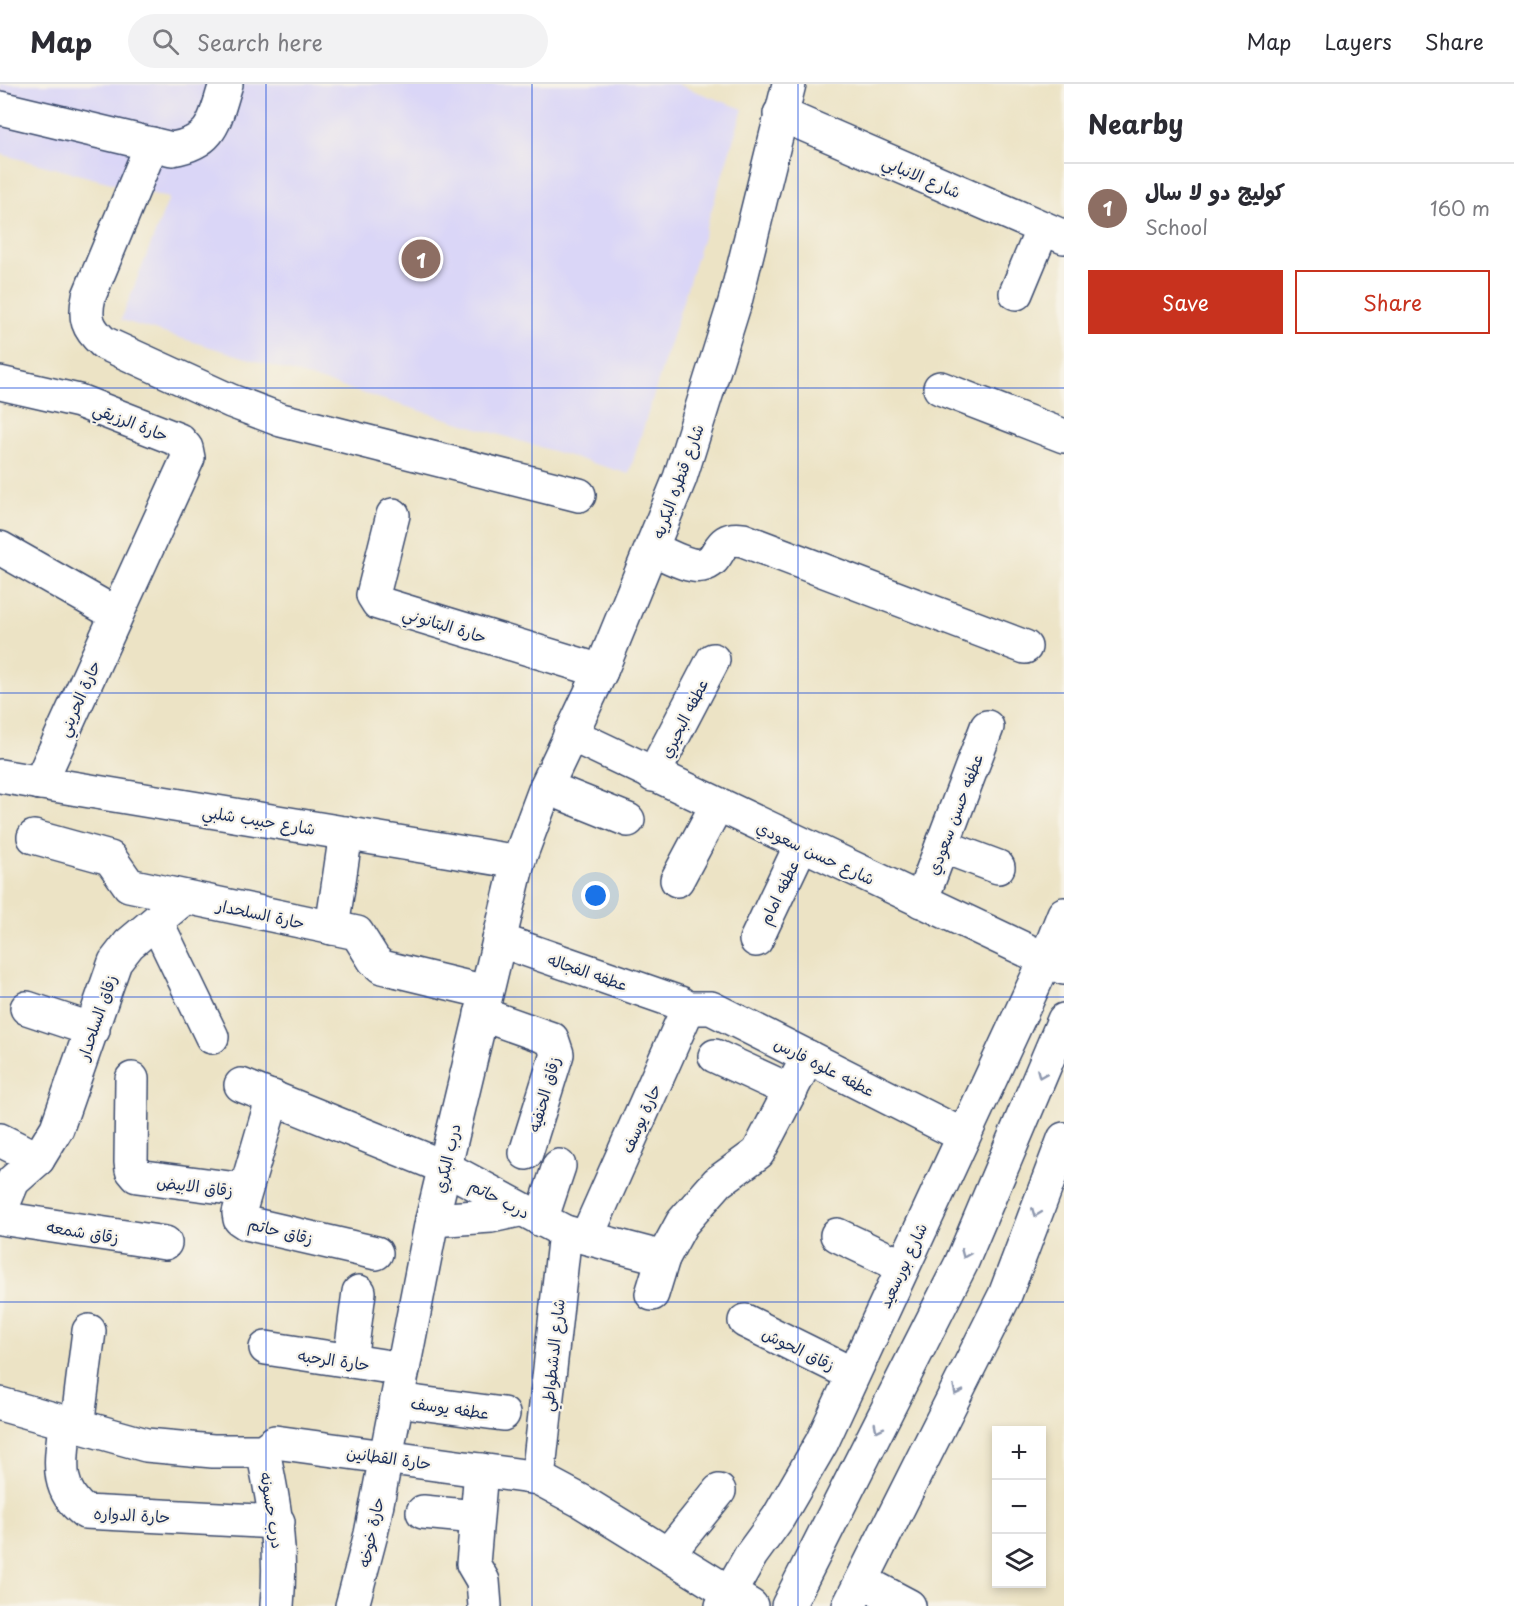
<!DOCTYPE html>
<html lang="en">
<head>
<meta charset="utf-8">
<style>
	:root { --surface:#fff; --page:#f2f2f3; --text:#2b2b33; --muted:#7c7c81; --line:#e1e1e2; --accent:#c8321e }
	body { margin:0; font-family:"Playpen Sans","Playpen Sans Arabic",sans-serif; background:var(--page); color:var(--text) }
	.controls { position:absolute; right:18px; bottom:18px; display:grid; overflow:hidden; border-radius:0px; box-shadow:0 3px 9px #0003 }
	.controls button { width:54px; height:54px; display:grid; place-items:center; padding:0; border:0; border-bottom:2px solid var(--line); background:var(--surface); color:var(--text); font:30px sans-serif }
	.you { position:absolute; left:596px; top:812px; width:21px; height:21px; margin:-15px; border:4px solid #fff; border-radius:50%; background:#1a73e8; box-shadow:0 0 0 9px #1a73e833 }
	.badge { display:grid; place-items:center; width:39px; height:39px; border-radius:50%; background:var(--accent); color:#fff; font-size:20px; font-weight:700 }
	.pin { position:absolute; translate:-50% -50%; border:3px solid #fff; box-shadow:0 2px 6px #0006 }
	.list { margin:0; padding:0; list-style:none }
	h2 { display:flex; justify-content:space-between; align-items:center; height:78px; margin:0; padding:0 24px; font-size:26px }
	h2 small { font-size:20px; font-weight:400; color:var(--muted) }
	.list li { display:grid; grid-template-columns:39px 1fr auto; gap:18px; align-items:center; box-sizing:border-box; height:90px; padding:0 24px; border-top:2px solid var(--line) }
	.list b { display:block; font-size:22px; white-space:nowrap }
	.list p { margin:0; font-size:20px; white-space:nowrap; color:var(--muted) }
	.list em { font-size:20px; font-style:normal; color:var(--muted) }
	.actions { display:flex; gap:12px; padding:18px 24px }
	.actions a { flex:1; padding:14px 0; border:2px solid var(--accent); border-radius:0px; text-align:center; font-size:21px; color:var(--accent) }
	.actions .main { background:var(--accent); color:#fff }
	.icon { flex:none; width:33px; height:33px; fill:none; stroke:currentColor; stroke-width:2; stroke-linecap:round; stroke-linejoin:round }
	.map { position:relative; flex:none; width:1064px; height:1522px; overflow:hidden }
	header { display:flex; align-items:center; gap:36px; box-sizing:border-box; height:84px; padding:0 30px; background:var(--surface); border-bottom:2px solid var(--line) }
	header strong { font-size:28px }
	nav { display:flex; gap:33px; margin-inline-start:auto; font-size:21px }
	.search { width:420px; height:54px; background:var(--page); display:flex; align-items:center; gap:15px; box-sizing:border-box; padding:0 21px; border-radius:33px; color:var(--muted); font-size:22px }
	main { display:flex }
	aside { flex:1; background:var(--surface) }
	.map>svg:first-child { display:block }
	.built { fill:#dad6f7 }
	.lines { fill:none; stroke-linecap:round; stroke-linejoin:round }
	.minor-casing { stroke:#3a4a6d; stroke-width:36 }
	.major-casing { stroke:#3a4a6d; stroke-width:36 }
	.minor { stroke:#fff; stroke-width:33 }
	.major { stroke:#fff; stroke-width:33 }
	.oneway { stroke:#8d97ae }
	.grid { fill:none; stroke:#1d4ed8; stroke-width:1.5; stroke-opacity:0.55 }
	.labels { text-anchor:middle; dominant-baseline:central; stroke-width:4.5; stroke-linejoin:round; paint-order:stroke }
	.street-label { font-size:16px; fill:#1b2f5e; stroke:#f7f3e8 }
</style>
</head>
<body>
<header>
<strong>Map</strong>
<div class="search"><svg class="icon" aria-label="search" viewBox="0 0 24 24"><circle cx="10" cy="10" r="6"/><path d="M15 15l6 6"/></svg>Search here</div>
<nav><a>Map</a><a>Layers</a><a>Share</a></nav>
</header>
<main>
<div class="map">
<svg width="1064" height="1522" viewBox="0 0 1064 1522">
	<rect width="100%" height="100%" fill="#f7f3e8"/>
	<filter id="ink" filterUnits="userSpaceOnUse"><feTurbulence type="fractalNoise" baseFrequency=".0167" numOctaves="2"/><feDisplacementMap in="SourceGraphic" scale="12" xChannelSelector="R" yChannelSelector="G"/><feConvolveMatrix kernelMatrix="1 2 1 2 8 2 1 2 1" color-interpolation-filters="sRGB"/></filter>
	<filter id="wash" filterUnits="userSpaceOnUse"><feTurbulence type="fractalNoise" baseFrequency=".008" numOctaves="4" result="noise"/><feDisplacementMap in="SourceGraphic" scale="24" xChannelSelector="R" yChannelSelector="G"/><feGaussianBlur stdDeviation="1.35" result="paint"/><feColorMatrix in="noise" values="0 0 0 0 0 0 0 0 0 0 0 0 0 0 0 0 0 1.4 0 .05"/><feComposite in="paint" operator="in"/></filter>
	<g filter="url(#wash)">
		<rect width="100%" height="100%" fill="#ece3c5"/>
		<polygon class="built" points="0,0 676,0 743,25 629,390 121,236 169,114 0,70"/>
	</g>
	<g filter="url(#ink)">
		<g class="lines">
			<defs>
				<g id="minor">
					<path d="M0,24L172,65C214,58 214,37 226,0"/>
					<polyline points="780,30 1064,153"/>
					<path d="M152,60L89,212C84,234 87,244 104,259L231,317L281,336L579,411"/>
					<polyline points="1016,209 1043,144"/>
					<polyline points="0,299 79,317 179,356 186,364 188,374 40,699"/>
					<polyline points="940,304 1064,352"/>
					<polyline points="393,431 373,511 378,519 601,587"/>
					<polyline points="0,464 116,530"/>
					<path d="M652,465C666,470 688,484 702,481C723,477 714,451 743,456L1025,563"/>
					<polyline points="570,650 1064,884"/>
					<polyline points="653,691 713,576"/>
					<polyline points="0,692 518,778"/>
					<polyline points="546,703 628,736"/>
					<polyline points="34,753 110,774 129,801 357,849 374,876 382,883 486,908"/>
					<polyline points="942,762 998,783"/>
					<polyline points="677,796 717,721"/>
					<polyline points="921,817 987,643"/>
					<polyline points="157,839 212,953"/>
					<polyline points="332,844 346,749"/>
					<polyline points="499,856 680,919 686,924 685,931 587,1152"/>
					<polyline points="756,856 801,761"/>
					<polyline points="27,924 93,946"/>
					<polyline points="686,924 711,924 962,1051"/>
					<polyline points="481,930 552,955 557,970 526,1069"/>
					<polyline points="715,972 791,1007"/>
					<polyline points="132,995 131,1078 132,1086 137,1092 245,1106"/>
					<polyline points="241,1001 444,1083 565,1148 663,1174"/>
					<polyline points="273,1013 239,1129 240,1135 246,1139 376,1169"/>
					<polyline points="0,1056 38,1075"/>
					<polyline points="0,1128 13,1097 38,1075 57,1044 115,878 129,860 185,813"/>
					<polyline points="0,1134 165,1159"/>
					<polyline points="432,1136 491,1132 519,1126"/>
					<polyline points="541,1136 559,1082"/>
					<polyline points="837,1151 902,1182"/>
					<polyline points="652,1210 663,1174 682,1139 718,1098 758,1069 808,973"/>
					<polyline points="745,1237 852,1290"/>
					<polyline points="266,1264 403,1285"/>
					<polyline points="350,1277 359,1208"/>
					<polyline points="397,1316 503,1330"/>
					<polyline points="0,1320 146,1361 213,1367 263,1367 275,1358 538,1394 581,1417 751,1522"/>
					<path d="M65,1339C62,1374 53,1404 85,1428L278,1438"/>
					<polyline points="77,1343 89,1247"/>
					<path d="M263,1367C275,1423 282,1464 277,1522"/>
					<polyline points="481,1386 473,1480 483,1497 485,1522"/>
					<polyline points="538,1394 565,1148"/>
					<polyline points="423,1428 476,1433"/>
					<polyline points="668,1470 719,1407"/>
					<polyline points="862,1497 909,1522"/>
					<polyline points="352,1522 371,1450 432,1136 518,778 546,703 601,587 680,394 735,218 789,0"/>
					<polyline points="722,1522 751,1471 778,1434 822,1358 1046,875 1064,830"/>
				</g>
				<g id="major">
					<polyline points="788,1522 961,1180 1064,936"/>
					<polyline points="849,1522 1005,1211 1064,1055"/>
				</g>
			</defs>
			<use href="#minor" class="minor-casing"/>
			<use href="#major" class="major-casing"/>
			<use href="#minor" class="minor"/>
			<use href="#major" class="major"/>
		</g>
		<defs><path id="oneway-chevron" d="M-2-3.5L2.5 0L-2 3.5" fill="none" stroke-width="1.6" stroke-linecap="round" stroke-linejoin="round" transform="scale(1.5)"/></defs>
		<g class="oneway">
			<use href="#oneway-chevron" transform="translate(1041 990) rotate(113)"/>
			<use href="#oneway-chevron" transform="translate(1036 1129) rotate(111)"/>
			<use href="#oneway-chevron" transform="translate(965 1170) rotate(113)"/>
			<use href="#oneway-chevron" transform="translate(957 1307) rotate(116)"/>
			<use href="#oneway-chevron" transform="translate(878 1344) rotate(117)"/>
		</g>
	</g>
	<path class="grid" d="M266,0V1522M532,0V1522M798,0V1522M0,304H1064M0,609H1064M0,913H1064M0,1218H1064"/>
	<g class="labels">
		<g class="street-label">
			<text transform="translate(922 92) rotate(23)">شارع الانبابي</text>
			<text transform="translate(131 337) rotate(21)">حارة الرزيقي</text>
			<text transform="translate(677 397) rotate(-70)">شارع قنطره البكريه</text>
			<text transform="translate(445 540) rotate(17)">حارة البتانوني</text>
			<text transform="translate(78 614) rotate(-66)">حارة الحريني</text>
			<text transform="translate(683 634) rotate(-63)">عطفه البحيري</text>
			<text transform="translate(954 730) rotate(-69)">عطفه حسن سعودي</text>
			<text transform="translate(259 735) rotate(9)">شارع حبيب شلبي</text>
			<text transform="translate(816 768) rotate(25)">شارع حسن سعودي</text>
			<text transform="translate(778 808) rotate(-64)">عطفه امام</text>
			<text transform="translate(261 829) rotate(12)">حارة السلحدار</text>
			<text transform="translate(588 887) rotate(19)">عطفه الفجاله</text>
			<text transform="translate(96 933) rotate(-71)">زقاق السلحدار</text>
			<text transform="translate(825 982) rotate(27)">عطفه علوه فارس</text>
			<text transform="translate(543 1010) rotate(-74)">زقاق الحنفيه</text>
			<text transform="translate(640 1034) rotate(-66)">حارة يوسف</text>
			<text transform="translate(446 1074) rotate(-77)">درب البكري</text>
			<text transform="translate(195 1101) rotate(7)">زقاق الابيض</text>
			<text transform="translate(500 1114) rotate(28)">درب حاتم</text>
			<text transform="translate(281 1146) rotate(14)">زقاق حاتم</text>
			<text transform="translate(83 1147) rotate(9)">زقاق شمعه</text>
			<text transform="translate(902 1181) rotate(-65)">شارع بورسعيد</text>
			<text transform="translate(799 1264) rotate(26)">زقاق الحوش</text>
			<text transform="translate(552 1271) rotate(-84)">شارع الدشطواطي</text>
			<text transform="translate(334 1275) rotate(8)">حارة الرحبه</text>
			<text transform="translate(450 1323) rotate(8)">عطفه يوسف</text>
			<text transform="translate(389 1373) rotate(8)">حارة القطانين</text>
			<text transform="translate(273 1426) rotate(81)">درب حسونه</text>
			<text transform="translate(132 1430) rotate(3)">حارة الدواره</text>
			<text transform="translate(370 1448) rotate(-78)">حارة خوخه</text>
		</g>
	</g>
</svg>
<div class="controls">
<button>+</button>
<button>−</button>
<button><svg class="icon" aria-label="layers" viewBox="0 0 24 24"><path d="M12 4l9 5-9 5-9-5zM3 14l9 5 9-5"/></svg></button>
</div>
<div class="you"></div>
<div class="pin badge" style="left:421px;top:175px;background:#8d6e63">1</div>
</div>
<aside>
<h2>Nearby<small></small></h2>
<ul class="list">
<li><span class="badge" style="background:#8d6e63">1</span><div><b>كوليج دو لا سال</b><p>School</p></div><em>160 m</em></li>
</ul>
<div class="actions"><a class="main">Save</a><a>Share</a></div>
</aside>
</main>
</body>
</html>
